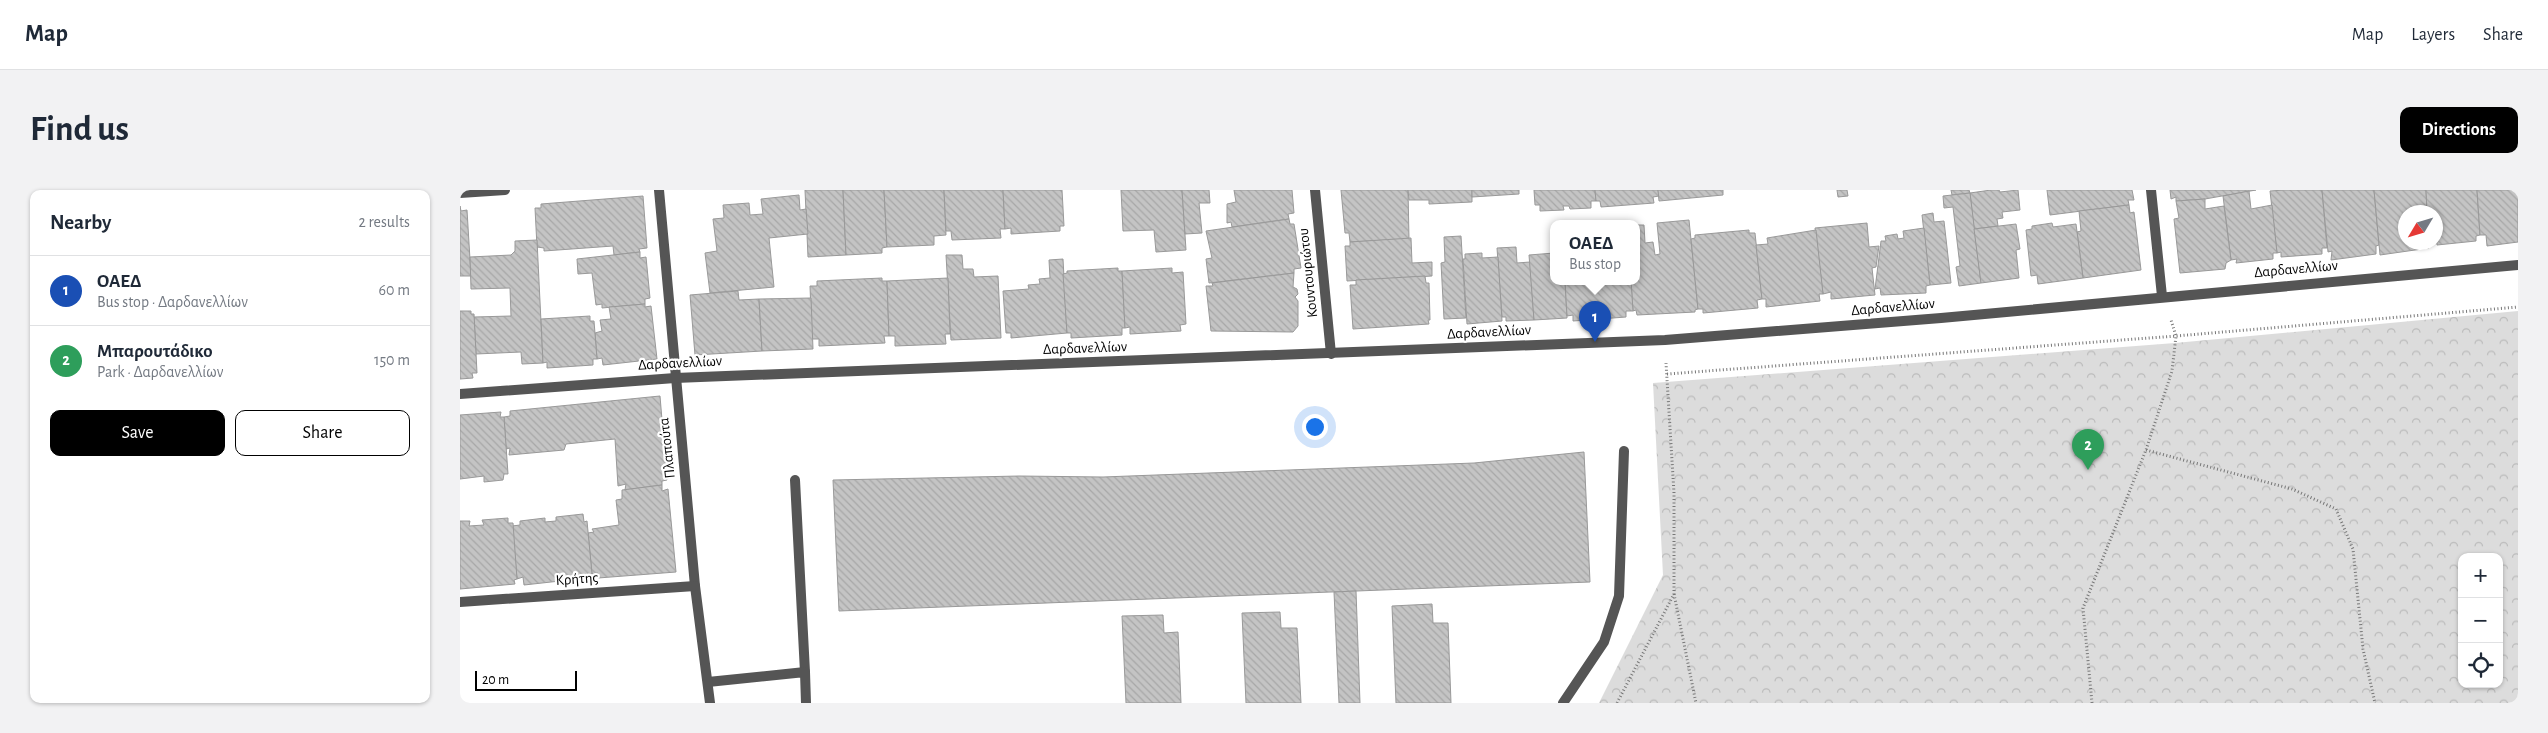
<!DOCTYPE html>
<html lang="en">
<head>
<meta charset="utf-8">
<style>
	:root { --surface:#fff; --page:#f2f2f3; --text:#1f2937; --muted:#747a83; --line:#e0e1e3; --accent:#000 }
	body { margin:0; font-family:"Alegreya Sans",sans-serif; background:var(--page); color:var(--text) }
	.controls { position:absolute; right:15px; bottom:15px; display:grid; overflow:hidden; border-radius:10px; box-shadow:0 1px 4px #0004 }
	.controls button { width:45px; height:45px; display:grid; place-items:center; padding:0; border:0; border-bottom:1px solid var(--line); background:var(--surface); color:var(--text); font:25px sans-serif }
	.compass { position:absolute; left:1938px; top:15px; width:45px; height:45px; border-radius:50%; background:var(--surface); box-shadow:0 1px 4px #0004; rotate:232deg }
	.scale { position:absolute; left:15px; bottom:12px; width:102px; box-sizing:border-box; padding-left:5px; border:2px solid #000; border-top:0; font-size:14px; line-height:18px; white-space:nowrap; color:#000; -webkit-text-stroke:4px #fff; paint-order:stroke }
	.you { position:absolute; left:854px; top:236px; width:18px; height:18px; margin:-12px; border:4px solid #fff; border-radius:50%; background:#1a73e8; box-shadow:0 0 0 8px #1a73e833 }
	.badge { display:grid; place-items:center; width:32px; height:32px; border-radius:50%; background:var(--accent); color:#fff; font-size:16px; font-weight:700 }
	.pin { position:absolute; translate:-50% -41px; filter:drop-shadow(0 1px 2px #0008) }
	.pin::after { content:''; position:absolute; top:26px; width:18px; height:15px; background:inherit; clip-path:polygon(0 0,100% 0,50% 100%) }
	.popup { position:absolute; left:1090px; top:30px; width:90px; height:65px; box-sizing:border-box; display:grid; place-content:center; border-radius:10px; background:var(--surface); filter:drop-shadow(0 1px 4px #0005); font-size:16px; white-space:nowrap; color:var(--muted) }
	.popup b { font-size:19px; color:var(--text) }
	.popup::after { content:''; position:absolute; left:50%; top:100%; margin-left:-10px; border:10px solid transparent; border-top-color:var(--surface) }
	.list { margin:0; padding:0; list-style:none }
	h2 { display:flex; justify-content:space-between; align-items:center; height:65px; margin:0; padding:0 20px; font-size:21px }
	h2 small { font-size:16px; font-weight:400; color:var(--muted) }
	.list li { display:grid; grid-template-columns:32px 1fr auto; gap:15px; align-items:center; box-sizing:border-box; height:70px; padding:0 20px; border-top:1px solid var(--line) }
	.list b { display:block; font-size:19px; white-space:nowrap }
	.list p { margin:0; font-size:16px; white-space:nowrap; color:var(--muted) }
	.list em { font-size:16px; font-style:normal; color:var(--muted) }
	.actions { display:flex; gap:10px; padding:15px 20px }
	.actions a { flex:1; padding:11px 0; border:1px solid var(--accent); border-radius:10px; text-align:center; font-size:18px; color:var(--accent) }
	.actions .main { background:var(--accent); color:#fff }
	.icon { flex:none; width:28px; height:28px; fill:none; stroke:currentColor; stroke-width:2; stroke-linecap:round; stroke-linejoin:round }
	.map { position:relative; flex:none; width:2058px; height:513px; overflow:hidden; border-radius:10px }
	header { display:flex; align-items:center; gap:30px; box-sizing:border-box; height:70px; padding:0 25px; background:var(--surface); border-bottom:1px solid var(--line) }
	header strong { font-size:24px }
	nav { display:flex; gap:28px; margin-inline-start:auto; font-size:18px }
	.intro { display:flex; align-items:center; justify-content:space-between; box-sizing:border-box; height:120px; padding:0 30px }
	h1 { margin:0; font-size:35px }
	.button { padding:12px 22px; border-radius:10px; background:var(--accent); color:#fff; font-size:18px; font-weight:700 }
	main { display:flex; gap:30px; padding:0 30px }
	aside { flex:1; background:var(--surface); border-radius:10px; box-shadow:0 1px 4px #0004 }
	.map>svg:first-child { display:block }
	.forest { fill:url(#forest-crowns); fill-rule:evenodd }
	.building { fill:url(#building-back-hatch); stroke:#999 }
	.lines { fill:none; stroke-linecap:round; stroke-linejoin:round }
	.path { stroke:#777; stroke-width:3; stroke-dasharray:1 2.5; stroke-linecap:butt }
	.service { stroke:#555; stroke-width:10 }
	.minor { stroke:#555; stroke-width:10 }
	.labels { text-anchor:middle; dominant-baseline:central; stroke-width:4.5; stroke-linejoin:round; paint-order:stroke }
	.street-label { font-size:15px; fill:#000; stroke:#fff }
</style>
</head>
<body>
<header>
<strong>Map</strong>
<nav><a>Map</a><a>Layers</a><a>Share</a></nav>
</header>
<div class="intro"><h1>Find us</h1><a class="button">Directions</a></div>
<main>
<aside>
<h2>Nearby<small>2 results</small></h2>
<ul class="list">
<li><span class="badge" style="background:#1a4fb4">1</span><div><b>ΟΑΕΔ</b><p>Bus stop · Δαρδανελλίων</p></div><em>60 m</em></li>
<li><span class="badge" style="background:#2e9e5b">2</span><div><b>Μπαρουτάδικο</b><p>Park · Δαρδανελλίων</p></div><em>150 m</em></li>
</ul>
<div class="actions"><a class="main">Save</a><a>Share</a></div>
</aside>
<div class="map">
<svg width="2058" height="513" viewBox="0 0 2058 513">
	<defs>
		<pattern id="forest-crowns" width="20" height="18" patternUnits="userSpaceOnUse" patternTransform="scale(1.25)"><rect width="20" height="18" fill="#dcdcdc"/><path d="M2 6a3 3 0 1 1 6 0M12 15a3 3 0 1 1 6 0" fill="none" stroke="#bbb"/></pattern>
		<pattern id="building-back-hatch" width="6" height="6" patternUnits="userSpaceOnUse" patternTransform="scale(1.25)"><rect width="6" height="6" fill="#c4c4c4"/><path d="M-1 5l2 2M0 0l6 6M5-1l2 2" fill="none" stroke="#a7a7a7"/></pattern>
	</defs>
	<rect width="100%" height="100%" fill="#fff"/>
	<path class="forest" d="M2058,121V513H1139L1203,385L1193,193L1715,153ZM2002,367H2039V494H2002Z"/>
	<g class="building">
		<polygon points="345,0 383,0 386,65 348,67"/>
		<polygon points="383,0 424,0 427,57 422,58 422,63 386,65"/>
		<polygon points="424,0 484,0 486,45 474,46 474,55 427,57"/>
		<polygon points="484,0 543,0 545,39 540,39 541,48 492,50 491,41 486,41"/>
		<polygon points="543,0 602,0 604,36 600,36 600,41 551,44 551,38 545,39"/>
		<polygon points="661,0 722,0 726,60 696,62 694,40 663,41"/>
		<polygon points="722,0 749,0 750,13 739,13 742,43 725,44"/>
		<polygon points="774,0 832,0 834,23 828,24 829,29 772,37 771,32 767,33 767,14 776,12"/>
		<polygon points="881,0 948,0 949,49 890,52 889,43 885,43"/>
		<polygon points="948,0 1012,0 1012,12 969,14 969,10 949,10"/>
		<polygon points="1012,0 1059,0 1059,4 1012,7"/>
		<polygon points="1074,0 1135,0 1136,11 1131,11 1131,18 1110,19 1109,16 1103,16 1104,20 1080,21 1080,15 1075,15"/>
		<polygon points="1135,0 1198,0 1199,6 1193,7 1194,13 1141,17 1140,11 1136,11"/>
		<polygon points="1198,0 1263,0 1263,5 1199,11"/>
		<polygon points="1377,0 1387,0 1388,6 1378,7"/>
		<polygon points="1491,0 1509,0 1510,3 1492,5"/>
		<polygon points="1531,0 1539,0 1540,2 1558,0 1560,20 1542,22 1543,28 1537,29 1538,36 1514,39 1510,3"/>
		<polygon points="1587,0 1672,0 1674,10 1668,10 1669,15 1590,25"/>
		<polygon points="1710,0 1796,0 1745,9 1716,11 1716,7 1711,9"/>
		<polygon points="1824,0 1862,0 1867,58 1862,58 1862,64 1821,67 1821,62 1817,63 1810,1"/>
		<polygon points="1862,0 1914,0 1919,55 1916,56 1916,64 1871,70 1872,61 1868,62"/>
		<polygon points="1914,0 1966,0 1967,22 1946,22 1946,52 1969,52 1969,58 1920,65"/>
		<polygon points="1966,0 2017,0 2020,45 2016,46 2016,51 1977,55 1976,22 1967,22"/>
		<polygon points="2017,0 2058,0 2058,52 2027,56 2026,45 2020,45"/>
		<polygon points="1789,1 1791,19 1812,15 1817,63 1813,63 1813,69 1776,73 1777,69 1771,70 1763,6"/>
		<polygon points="1510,3 1521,93 1499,96 1496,77 1500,76 1493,17 1484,18 1483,6"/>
		<polygon points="339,5 340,20 346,19 348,44 309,48 314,97 250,103 245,63 257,61 253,29 264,28 263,15 289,13 290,25 303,24 301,9"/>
		<polygon points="183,6 187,58 179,59 180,62 154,65 153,56 84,61 84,58 77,57 75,18 81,18 81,14"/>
		<polygon points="1745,9 1745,19 1764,16 1771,70 1766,73 1765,79 1720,83 1714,29 1719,28 1716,11"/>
		<polygon points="1669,15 1670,23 1674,22 1681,80 1623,88 1617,42 1621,41 1619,21"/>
		<polygon points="0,16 1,21 7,20 11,86 0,86"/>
		<polygon points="1473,23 1474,32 1484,31 1491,93 1470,95 1462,25"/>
		<polygon points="829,29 830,34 834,34 841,78 834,79 834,83 749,93 746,69 752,68 746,41"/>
		<polygon points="1229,30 1238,119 1235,120 1235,122 1177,125 1176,120 1173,121 1171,91 1176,91 1176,35 1184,35 1185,53 1193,52 1195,65 1200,64 1197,33"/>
		<polygon points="1407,33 1409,57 1419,56 1416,77 1412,78 1415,105 1371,109 1371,102 1363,104 1355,38"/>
		<polygon points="1592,33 1593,37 1616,34 1623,88 1578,94 1577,85 1571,86 1566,40 1572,39 1572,36"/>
		<polygon points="1556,34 1560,59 1556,60 1559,88 1521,93 1514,39"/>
		<polygon points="1464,38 1470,95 1466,96 1466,103 1421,105 1420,98 1415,99 1421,51 1426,51 1425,46 1437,44 1438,49 1444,48 1443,41"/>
		<polygon points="1289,40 1289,43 1295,43 1302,109 1297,110 1298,118 1243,123 1243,119 1238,119 1231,49 1235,48 1235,45"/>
		<polygon points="1356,40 1363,104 1359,104 1360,111 1306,117 1306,109 1302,109 1296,55 1308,54 1307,48"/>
		<polygon points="1001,46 1006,128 984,129 981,73 985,72 984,47"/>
		<polygon points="951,48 952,73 972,72 972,86 887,91 885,56 890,56 890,52"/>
		<polygon points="77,50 83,173 62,174 61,162 16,164 14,127 51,126 50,98 11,99 10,67 51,65 55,61 55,51"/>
		<polygon points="1056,57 1057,73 1070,72 1074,130 1046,131 1046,127 1042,127 1037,58"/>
		<polygon points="180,62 180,68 186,67 190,108 185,109 185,114 142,118 142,114 136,115 132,83 118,84 117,69"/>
		<polygon points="1022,63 1022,68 1038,67 1042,131 1007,134 1003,69 1005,69 1005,64"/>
		<polygon points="1094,63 1094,91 1105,91 1107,128 1074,130 1069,65"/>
		<polygon points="486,65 502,65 503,79 513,79 514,87 538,86 541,148 491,150"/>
		<polygon points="603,69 607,143 551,148 551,143 546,143 543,101 569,99 568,95 580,94 579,89 590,88 589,70"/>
		<polygon points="658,78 658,81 662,81 665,138 662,138 662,145 611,148 611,143 607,143 603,84 607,83 607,81"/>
		<polygon points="712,78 712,83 723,82 726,134 720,135 721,141 670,144 670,137 665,138 662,81"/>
		<polygon points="834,83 833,97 837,99 838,104 835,107 838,111 838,136 833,142 751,141 746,96 753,96 752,93"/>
		<polygon points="965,86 966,93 969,93 970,130 968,130 969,134 893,139 890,95 896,95 896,90"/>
		<polygon points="422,88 422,91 427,91 429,146 424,146 425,153 359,156 359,149 352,149 350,96 357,96 357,91"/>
		<polygon points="488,88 490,144 485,144 486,154 435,156 435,146 429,146 427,91"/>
		<polygon points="1105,91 1171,91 1173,121 1166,121 1166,127 1113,131 1113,125 1107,126"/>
		<polygon points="278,101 279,110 299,109 302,161 235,165 230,105"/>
		<polygon points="351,108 353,159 302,161 299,109"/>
		<polygon points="185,114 185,117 191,116 197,169 143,175 142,168 137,169 135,143 142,141 140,130 151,129 149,117"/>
		<polygon points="0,121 11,121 11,124 14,124 17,183 12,183 13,188 0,189"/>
		<polygon points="130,126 130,131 134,131 137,169 133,169 133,175 87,178 87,172 83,173 81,129"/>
		<polygon points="200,206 207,290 202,291 202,295 165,300 166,294 158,296 155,249 106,254 104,260 49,265 50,258 46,259 44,227 50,226 50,221"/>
		<polygon points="41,222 40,227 44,227 48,284 44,284 43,290 24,292 24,286 0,289 0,225"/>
		<polygon points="1124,262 1130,392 379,421 373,290 559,286 643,287 1014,273"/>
		<polygon points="202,295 202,301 208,299 216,382 138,388 138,383 132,384 128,343 134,342 132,339 159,335 156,310 162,309 162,300"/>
		<polygon points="123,324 124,332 127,331 132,384 127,384 127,388 64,395 63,387 57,389 52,336 60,335 60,331 85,328 85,332 96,331 96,327"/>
		<polygon points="48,328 48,333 53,333 57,389 54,390 55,394 0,399 0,331 10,331 9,336 24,335 22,330"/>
		<polygon points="896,401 900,513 879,513 874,402"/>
		<polygon points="972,414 973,433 988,433 991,513 936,513 932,416"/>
		<polygon points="820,422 821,438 837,438 841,513 786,513 782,423"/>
		<polygon points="703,425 704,443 718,442 721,513 666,513 662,426"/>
	</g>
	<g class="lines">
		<g class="path">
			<polyline points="1207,184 1716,146 2058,117"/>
			<polyline points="1686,260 1832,299 1876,319 1893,359 1903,459 1915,513"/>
			<polyline points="1214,404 1236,513"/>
			<polyline points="1157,513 1214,404 1214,303 1206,173"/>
			<polyline points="1632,513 1623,418 1686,260 1712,181 1716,146 1711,130"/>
		</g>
		<g class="service">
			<polyline points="335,290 345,482"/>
			<polyline points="248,492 345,482 346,513"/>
			<polyline points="1103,513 1144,452 1159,406 1164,261"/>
		</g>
		<g class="minor">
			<polyline points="199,0 235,396 250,513"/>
			<polyline points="855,0 871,164"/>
			<polyline points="1691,0 1702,106"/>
			<polyline points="0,3 45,0"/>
			<polyline points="0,204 215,188 1205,150 1481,128 2058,75"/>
			<polyline points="0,412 235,396"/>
		</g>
	</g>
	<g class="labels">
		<g class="street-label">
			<text transform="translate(1836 79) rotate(-5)">Δαρδανελλίων</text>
			<text transform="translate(848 83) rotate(-96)">Κουντουριώτου</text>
			<text transform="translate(1433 117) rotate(-5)">Δαρδανελλίων</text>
			<text transform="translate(1029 142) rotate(-3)">Δαρδανελλίων</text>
			<text transform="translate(625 158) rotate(-2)">Δαρδανελλίων</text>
			<text transform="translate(220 173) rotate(-3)">Δαρδανελλίων</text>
			<text transform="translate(207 258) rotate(-96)">Πλαπούτα</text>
			<text transform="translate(117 389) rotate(-4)">Κρήτης</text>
		</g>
	</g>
</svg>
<div class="controls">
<button>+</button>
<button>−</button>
<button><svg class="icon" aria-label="locate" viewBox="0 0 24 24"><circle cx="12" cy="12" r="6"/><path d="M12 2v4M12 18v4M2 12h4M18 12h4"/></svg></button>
</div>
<svg class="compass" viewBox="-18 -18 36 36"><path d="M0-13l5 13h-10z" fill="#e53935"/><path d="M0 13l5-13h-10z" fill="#747a83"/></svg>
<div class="scale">20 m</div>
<div class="you"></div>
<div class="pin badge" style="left:1135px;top:152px;background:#1a4fb4">1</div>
<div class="popup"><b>ΟΑΕΔ</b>Bus stop</div>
<div class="pin badge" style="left:1628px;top:280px;background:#2e9e5b">2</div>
</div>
</main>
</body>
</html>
